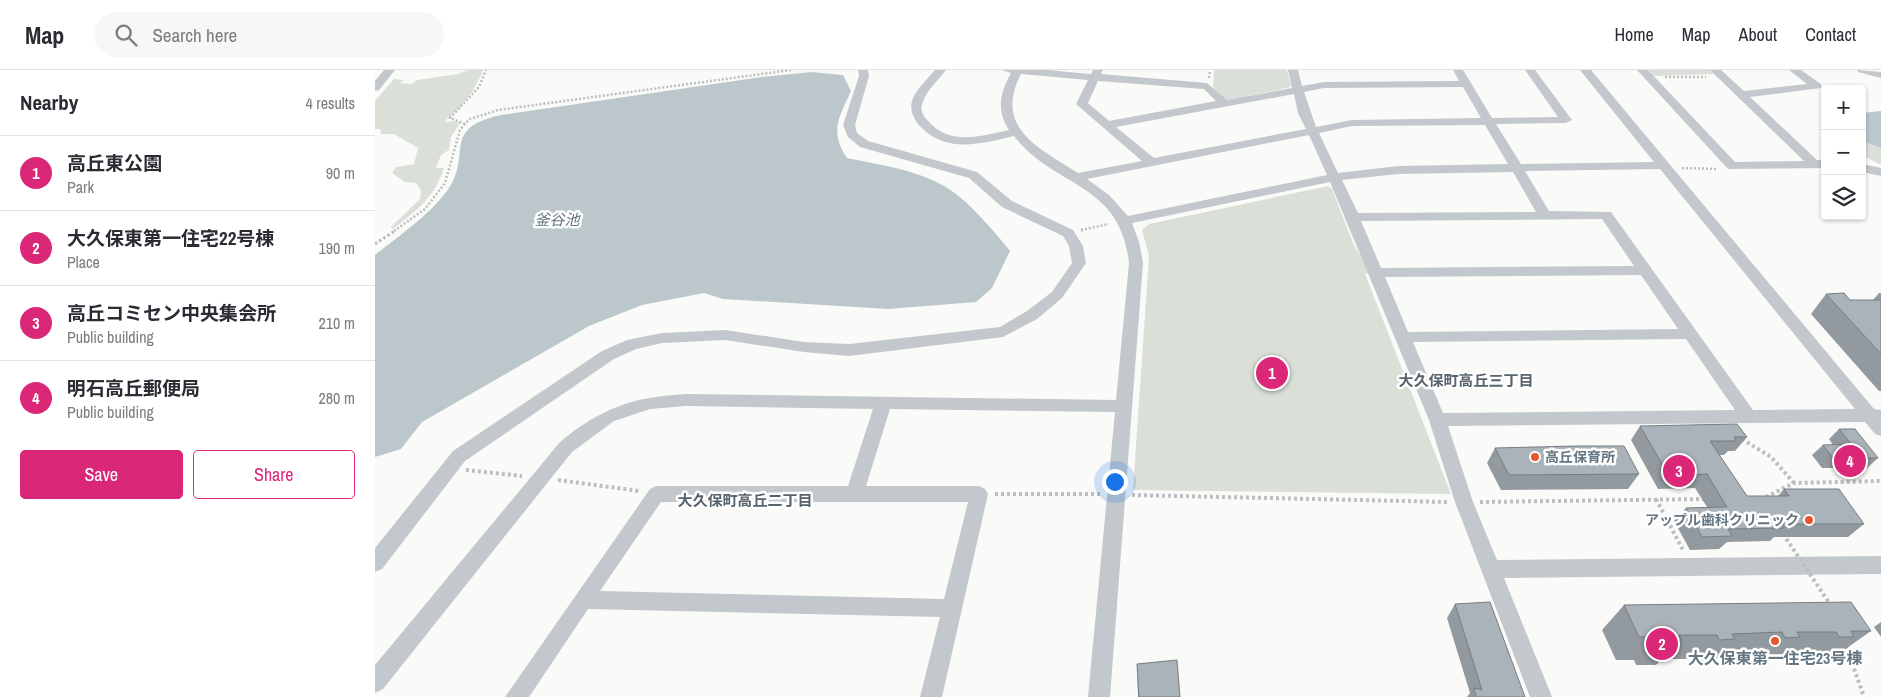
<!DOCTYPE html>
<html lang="en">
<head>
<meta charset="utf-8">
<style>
	:root { --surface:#fff; --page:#f7f7f7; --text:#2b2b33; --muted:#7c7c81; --line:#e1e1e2; --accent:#db2777 }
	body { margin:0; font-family:"Archivo Narrow","Noto Sans JP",sans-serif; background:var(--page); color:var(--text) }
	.controls { position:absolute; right:15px; top:15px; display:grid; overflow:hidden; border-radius:5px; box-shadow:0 1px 4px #0004 }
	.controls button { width:45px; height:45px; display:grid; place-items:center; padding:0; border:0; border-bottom:1px solid var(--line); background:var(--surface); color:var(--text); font:25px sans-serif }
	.you { position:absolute; left:739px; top:411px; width:18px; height:18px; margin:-12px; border:4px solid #fff; border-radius:50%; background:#1a73e8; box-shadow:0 0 0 8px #1a73e833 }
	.badge { display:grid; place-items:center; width:32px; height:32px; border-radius:50%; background:var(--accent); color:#fff; font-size:16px; font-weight:700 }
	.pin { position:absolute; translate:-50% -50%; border:2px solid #fff; box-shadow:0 1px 5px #0006 }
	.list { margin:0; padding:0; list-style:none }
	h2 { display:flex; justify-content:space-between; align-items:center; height:65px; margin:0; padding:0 20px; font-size:21px }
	h2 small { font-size:16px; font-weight:400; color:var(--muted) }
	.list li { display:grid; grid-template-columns:32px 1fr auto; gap:15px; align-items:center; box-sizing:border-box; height:75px; padding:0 20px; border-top:1px solid var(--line) }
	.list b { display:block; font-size:19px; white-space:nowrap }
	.list p { margin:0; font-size:16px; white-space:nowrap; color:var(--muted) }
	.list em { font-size:16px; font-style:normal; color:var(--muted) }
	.actions { display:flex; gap:10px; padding:15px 20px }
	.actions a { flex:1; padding:11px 0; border:1px solid var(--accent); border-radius:5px; text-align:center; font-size:18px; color:var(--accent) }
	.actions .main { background:var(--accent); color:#fff }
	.icon { flex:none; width:28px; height:28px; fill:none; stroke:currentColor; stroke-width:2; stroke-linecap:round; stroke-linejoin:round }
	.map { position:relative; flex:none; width:1506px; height:627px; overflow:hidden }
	header { display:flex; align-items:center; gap:30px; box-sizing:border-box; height:70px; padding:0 25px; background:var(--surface); border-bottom:1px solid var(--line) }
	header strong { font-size:24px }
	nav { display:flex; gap:28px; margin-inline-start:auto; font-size:18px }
	.search { width:350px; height:45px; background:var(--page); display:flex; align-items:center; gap:12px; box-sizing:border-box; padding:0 18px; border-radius:28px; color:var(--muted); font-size:19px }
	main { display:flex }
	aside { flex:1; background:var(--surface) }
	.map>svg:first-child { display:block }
	.green { fill:#dadfd7 }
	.water { fill:#bbc7cb }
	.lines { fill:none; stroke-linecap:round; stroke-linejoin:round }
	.path-far2 { stroke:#bbbfc2; stroke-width:2.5; stroke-dasharray:2 2; stroke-linecap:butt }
	.path-far1 { stroke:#bbbfc2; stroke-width:3; stroke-dasharray:2.5 2.5; stroke-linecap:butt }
	.path { stroke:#bbbfc2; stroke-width:4; stroke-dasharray:3 3; stroke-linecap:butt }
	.minor { fill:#c3c8cc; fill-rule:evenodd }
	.path-bridge { stroke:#bbbfc2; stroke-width:4; stroke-dasharray:3 3; stroke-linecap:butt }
	.wall { fill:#929a9f }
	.building { fill:#aab3b9; stroke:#777d82 }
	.poi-dot { fill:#e4572e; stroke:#fff; stroke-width:2 }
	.labels { text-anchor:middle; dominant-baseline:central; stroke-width:5; stroke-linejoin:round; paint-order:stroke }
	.poi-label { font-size:14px; font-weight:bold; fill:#657683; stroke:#fff; text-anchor:start }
	.water-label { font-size:15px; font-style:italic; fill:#60757c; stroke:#fff }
	.neighbourhood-label { font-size:15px; font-weight:bold; fill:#57646e; stroke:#fff }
	.near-poi-label { font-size:16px; font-weight:bold; fill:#657683; stroke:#fff }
</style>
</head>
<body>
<header>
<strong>Map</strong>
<div class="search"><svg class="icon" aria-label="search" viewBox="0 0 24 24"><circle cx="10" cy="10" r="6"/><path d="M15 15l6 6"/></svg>Search here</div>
<nav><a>Home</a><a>Map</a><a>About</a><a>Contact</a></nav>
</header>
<main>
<aside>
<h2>Nearby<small>4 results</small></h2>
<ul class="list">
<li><span class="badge">1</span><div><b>高丘東公園</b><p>Park</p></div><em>90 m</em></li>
<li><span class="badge">2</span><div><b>大久保東第一住宅22号棟</b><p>Place</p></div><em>190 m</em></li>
<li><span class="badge">3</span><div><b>高丘コミセン中央集会所</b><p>Public building</p></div><em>210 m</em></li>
<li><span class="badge">4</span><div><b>明石高丘郵便局</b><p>Public building</p></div><em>280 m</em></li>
</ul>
<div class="actions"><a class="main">Save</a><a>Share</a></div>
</aside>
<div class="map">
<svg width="1506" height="627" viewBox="0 0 1506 627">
	<rect width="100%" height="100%" fill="#fafaf8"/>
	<g class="green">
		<path d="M94,0H108C100,22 86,37 69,52L77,51L85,53L76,67L74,80L66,85L61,98H69C60,127 41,141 18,159L16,157L45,129L46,120L41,113L30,112L17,103L21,97L39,94L43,78L19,64H6L5,59H0V31L19,9L29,10L25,13L37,14L42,10L83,4Z"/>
		<polygon points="839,0 912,0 916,17 854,30 848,29 838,17"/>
		<polygon points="1273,0 1334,0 1339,4 1279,6"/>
		<polygon points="1487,71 1506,78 1506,95 1487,85"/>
		<polygon points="953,116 957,119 978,173 995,203 990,204 1076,424 758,420 774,186 767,160 774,154"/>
	</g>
	<g class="water">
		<path d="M436,2L468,5L476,21C464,48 454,61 472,88C505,95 539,99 569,116C591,128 619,161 635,181L617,218L601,232L513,239L348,229L329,223L267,235L214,256L47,352L26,379L0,387V185C25,165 52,147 72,121C99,84 64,59 126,45L387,7Z"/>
		<polygon points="1506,41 1506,78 1487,71 1487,43"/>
	</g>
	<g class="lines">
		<g class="path-far2">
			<polyline points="1290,7 1331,7"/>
			<polyline points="834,8 835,0"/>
			<polyline points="90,54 75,48 104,17 111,0"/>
			<polyline points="1307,98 1343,99"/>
			<polyline points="706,160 734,154"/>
			<polyline points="19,161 50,139 70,113 85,60 90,54 95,49 123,40 416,0"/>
		</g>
		<g class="path-far1">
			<polyline points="706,160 708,160"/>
			<polyline points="0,174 21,160"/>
		</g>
		<g class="path">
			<polyline points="1367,369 1396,387 1419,413"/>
			<polyline points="91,400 147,406"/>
			<polyline points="183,410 264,421"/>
			<polyline points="620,424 726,424"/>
			<polyline points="757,425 1073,432"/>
			<polyline points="1391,427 1419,413 1506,411"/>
			<polyline points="1281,429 1308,480"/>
			<polyline points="1105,432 1331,429"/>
			<polyline points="1471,576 1489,627"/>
		</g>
		<g class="minor">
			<polygon points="9,0 20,0 4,20 0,21 0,11"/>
			<polygon points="483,0 493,0 494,6 480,55 482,63 493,71 602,102 637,131 698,160 708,176 711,193 687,228 662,249 628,267 474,286 429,282 350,270 287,273 261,279 239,289 90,391 7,499 0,502 0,478 78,381 227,281 252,270 287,263 350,260 429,272 474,274 625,257 652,241 677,222 697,193 694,176 688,166 627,137 594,108 485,77 473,67 468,55 484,6"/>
			<path d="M560,0H571C563,11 550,21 547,35C545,42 549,47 554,52C576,76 606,66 634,60C621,40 625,23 636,3L627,0H672L716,4L718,0H728L726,4L832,13L852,30L917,18L913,0H923L927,16L949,12L1084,11L1078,0H1088L1117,48L1183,47L1150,0H1160L1197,50L1191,53L1121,54L1146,94L1279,92L1205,0H1216L1499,339L1506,340V366L1500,364L1490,352L1073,356L1098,432L1122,490L1506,486V504L1129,508L1177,627H1155L1080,432L1054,350L955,112L757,153L764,172L768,193L735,627H713L740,342L515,339L491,416H604L610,419L613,424L567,627H545L565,547L213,539L154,627H130L275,419L281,416H473L498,339L311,336L275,339L239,351L197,382L8,619L0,623V595L185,372C226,338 258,327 311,324L741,330L754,193C745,111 680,119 639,66C606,74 569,84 544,55C525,32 545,18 560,0ZM646,4L713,10L701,34L767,91L703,103C664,78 618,58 646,4ZM723,11L829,19L841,31L734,51L713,33ZM1088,17L1106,48L977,50L941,57L929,22L949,18ZM919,24L923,43L931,59L779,88L741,57ZM1110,55L1133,94L1023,96L963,103L944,63L977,56ZM934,65L952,105L753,146L734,125L712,109ZM1285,99L1480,339L1378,340L1236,142L1174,141L1150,101ZM1138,102L1161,142L983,143L967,110L1023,104ZM1227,149L1259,196L1006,198L986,151ZM1266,205L1303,259L1033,262L1010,207ZM1311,269L1360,340L1068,343L1038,272ZM286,432H593L569,529L225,521Z"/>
			<polygon points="1262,0 1273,0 1360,92 1429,91 1335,0 1346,0 1369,21 1432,14 1414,0 1426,0 1446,14 1446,18 1375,27 1442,90 1450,90 1450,98 1353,99"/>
			<polygon points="1482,0 1506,2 1506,8 1483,2"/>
			<polygon points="1487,94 1506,98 1506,106 1487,102"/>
		</g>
		<polyline class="path-bridge" points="1408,464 1455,534"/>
	</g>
	<g class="wall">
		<polygon points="1504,223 1506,223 1506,321 1504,321 1436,244 1451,224 1475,230 1498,230"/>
		<polygon points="1265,356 1372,367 1360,381 1353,381 1349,385 1344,385 1372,426 1403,426 1409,419 1489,454 1473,467 1399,467 1395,471 1352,472 1344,479 1315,480 1299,451 1311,438 1332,437 1320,418 1283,419 1256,370"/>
		<polygon points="1464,359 1503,388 1492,398 1447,398 1437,385 1448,375 1458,375 1454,369"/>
		<polygon points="1120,378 1264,404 1253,419 1126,420 1112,393"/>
		<polygon points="1080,534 1150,627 1092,627 1095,623 1072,548"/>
		<polygon points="1249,535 1496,561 1462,585 1453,585 1446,590 1432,591 1429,586 1401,586 1394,591 1380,591 1377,586 1339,588 1332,593 1317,593 1315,589 1287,589 1281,595 1261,595 1259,590 1241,590 1227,560"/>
		<polygon points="1506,552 1506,567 1499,557"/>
		<polygon points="762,594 805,627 763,627"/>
	</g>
	<g class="building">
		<polygon points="1469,223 1475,230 1506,230 1506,284 1451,224"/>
		<polygon points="1362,354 1372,367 1359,367 1361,371 1335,371 1372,426 1414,426 1409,419 1464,419 1489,454 1406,454 1409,458 1353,459 1357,466 1327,467 1311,438 1352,437 1332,404 1294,406 1265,356"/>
		<polygon points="1464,359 1480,359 1503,388 1458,388 1448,375 1476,374"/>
		<polygon points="1202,376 1249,376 1264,404 1134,405 1120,378"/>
		<polygon points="1115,532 1150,627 1101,627 1099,618 1107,620 1080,534"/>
		<polygon points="1476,532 1496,561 1476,561 1479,567 1464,567 1461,562 1422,562 1425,567 1410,568 1407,562 1357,564 1360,569 1344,570 1342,565 1304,565 1306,571 1286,571 1284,566 1264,567 1249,535"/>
		<polygon points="802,590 805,627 764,627 762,594"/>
	</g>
	<g class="poi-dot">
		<circle cx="1160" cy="387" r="5"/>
		<circle cx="1434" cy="450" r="5"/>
		<circle cx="1400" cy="571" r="5"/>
	</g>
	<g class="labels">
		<g class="poi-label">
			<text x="1170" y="387">高丘保育所</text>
			<text x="1424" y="450" text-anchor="end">アップル歯科クリニック</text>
		</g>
		<g class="water-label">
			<text x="182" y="149">釜谷池</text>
		</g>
		<g class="neighbourhood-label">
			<text x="1091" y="310">大久保町高丘三丁目</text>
			<text x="370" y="430">大久保町高丘二丁目</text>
		</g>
		<g class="near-poi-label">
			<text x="1400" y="588">大久保東第一住宅23号棟</text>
		</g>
	</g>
</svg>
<div class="controls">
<button>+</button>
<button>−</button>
<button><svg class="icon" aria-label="layers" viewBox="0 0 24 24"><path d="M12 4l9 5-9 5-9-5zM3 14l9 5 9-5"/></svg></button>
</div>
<div class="you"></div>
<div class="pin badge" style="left:897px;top:303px">1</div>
<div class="pin badge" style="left:1287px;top:574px">2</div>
<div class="pin badge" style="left:1304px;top:401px">3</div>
<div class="pin badge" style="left:1475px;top:391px">4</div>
</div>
</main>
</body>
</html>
